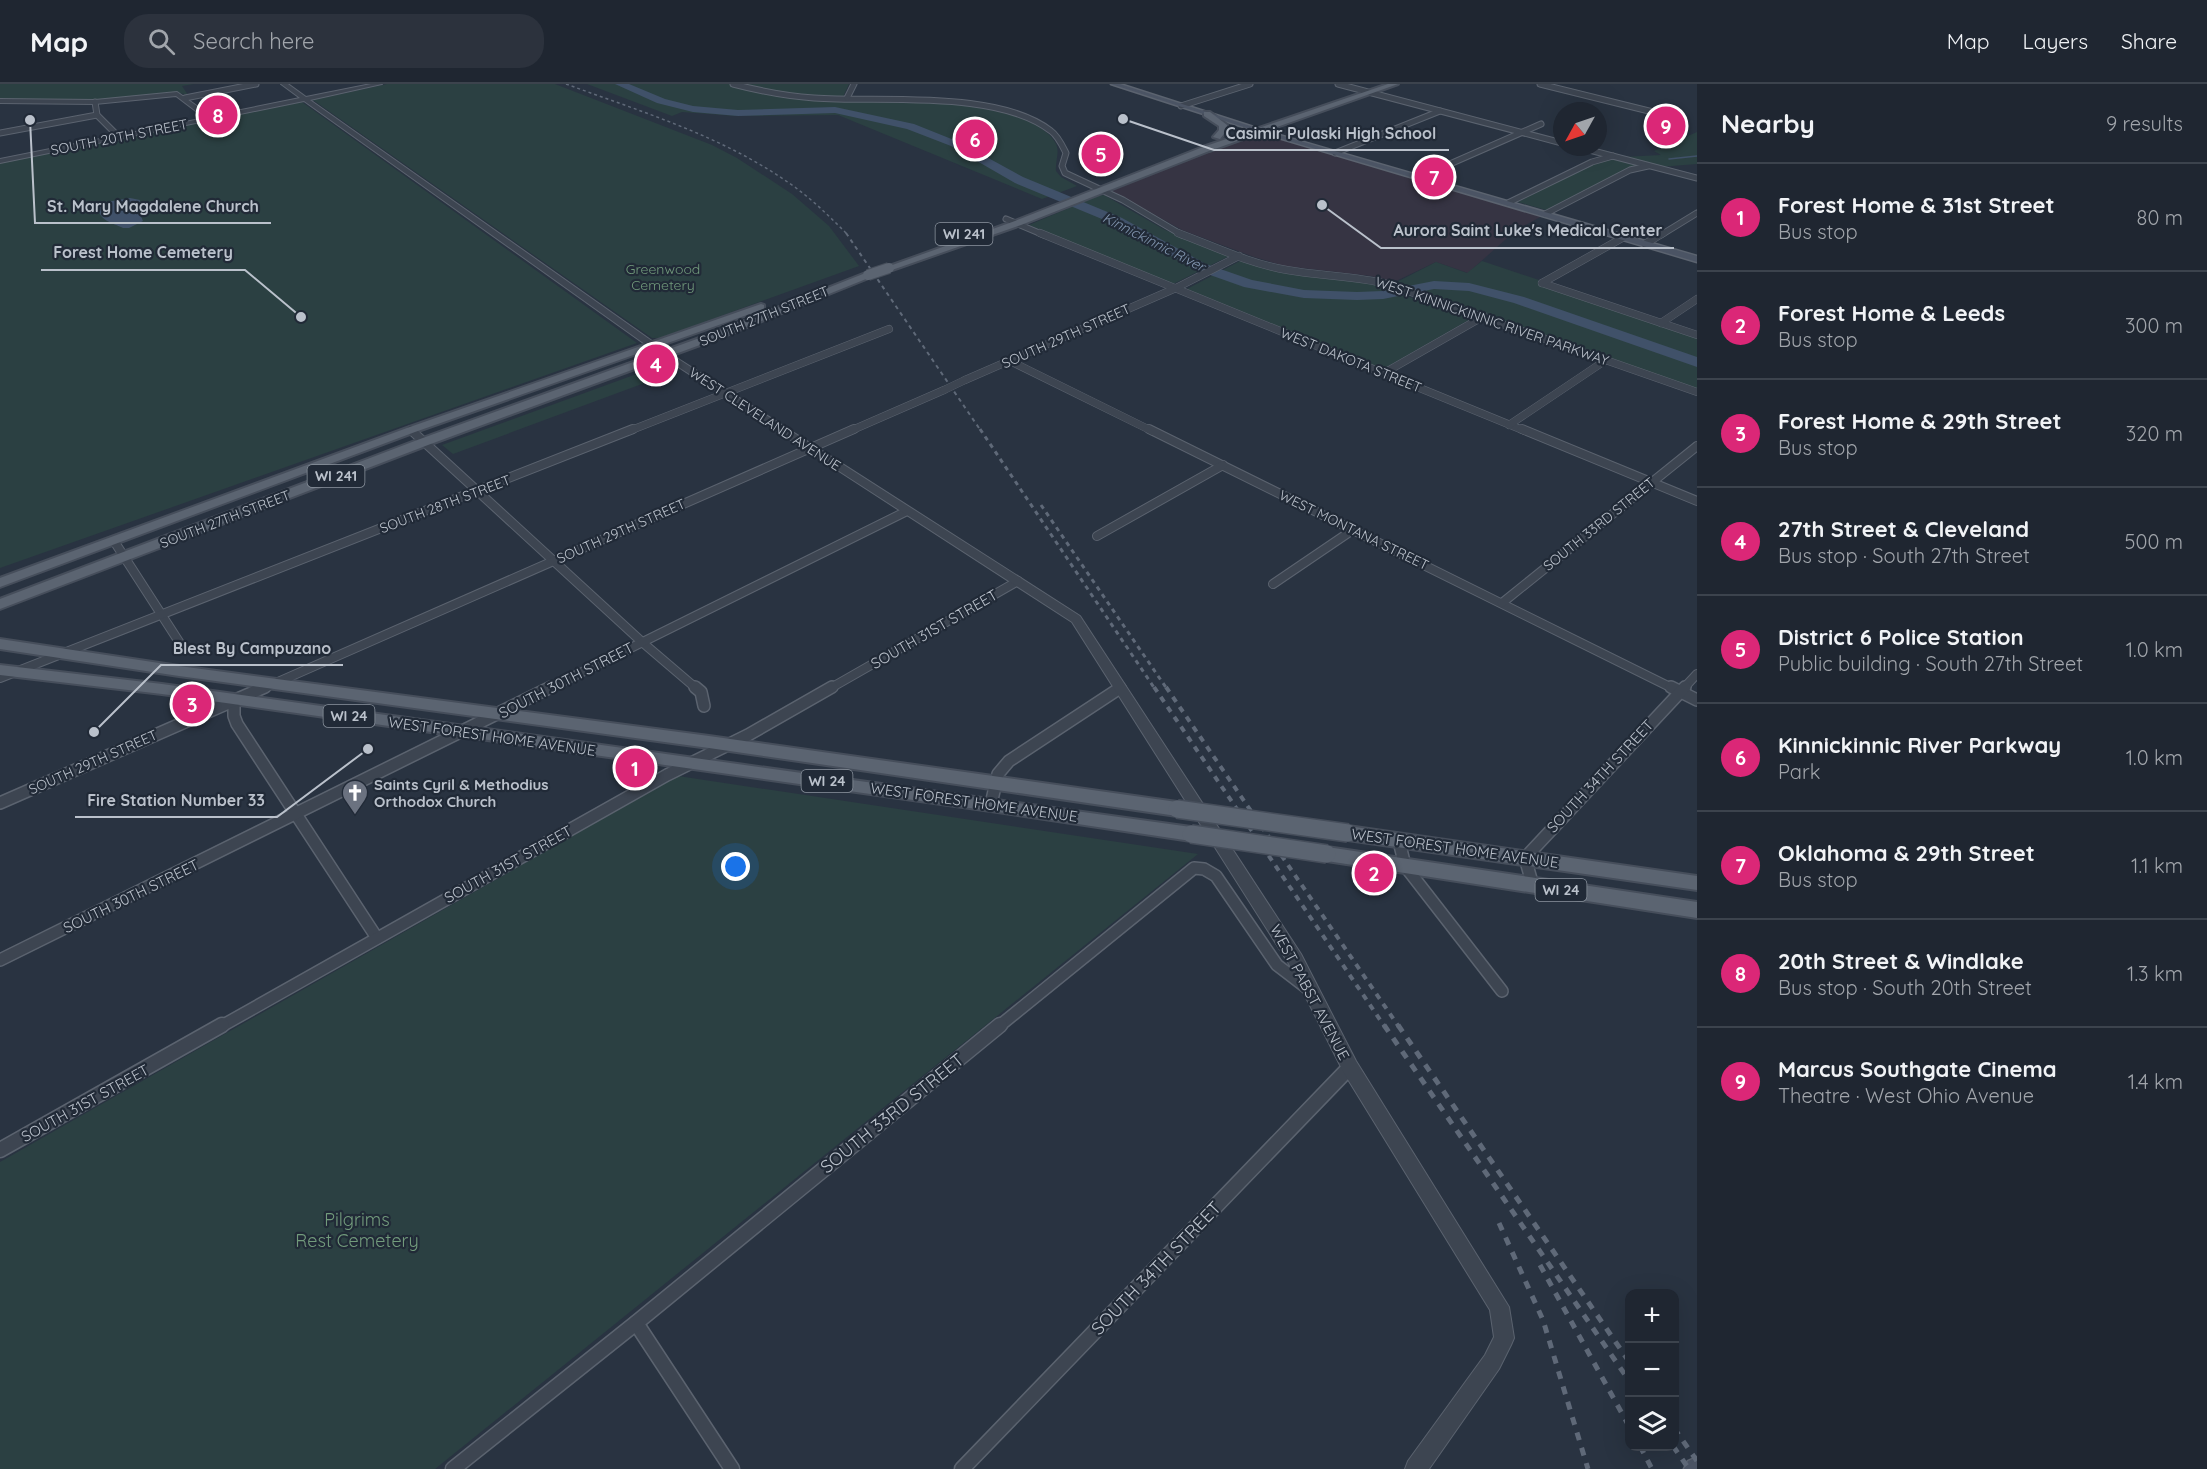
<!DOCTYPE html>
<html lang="en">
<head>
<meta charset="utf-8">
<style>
	:root { --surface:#1f2631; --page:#2c323d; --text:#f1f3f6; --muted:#a1a5ab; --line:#3c434d; --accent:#db2777 }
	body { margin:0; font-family:Quicksand,sans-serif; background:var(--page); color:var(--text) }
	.controls { position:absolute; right:18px; bottom:18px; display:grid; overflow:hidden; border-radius:12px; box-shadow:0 6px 24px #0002 }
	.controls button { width:54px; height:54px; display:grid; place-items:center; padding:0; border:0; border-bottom:2px solid var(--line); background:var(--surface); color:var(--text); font:30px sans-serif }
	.compass { position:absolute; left:1553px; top:18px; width:54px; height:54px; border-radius:50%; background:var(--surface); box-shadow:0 6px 24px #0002; rotate:230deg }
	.you { position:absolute; left:736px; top:783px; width:21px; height:21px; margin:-15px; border:4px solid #fff; border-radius:50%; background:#1a73e8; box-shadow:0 0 0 9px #1a73e833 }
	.badge { display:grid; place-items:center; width:39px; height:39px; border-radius:50%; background:var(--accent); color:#fff; font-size:20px; font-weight:700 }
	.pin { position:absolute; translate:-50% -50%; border:3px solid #fff; box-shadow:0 2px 6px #0006 }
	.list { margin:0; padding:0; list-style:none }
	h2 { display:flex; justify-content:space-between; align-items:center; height:78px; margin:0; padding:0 24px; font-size:26px }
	h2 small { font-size:20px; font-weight:400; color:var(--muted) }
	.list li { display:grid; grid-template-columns:39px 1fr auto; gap:18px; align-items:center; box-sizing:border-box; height:108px; padding:0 24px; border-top:2px solid var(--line) }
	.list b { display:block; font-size:22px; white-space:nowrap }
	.list p { margin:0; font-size:20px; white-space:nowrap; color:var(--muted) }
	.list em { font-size:20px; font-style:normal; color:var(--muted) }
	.icon { flex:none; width:33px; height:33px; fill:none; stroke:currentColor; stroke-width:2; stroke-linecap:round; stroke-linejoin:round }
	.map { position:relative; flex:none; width:1697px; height:1385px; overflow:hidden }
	header { display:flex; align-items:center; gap:36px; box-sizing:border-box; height:84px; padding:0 30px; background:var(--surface); border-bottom:2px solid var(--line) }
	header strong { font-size:28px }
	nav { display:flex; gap:33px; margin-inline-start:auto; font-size:21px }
	.search { width:420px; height:54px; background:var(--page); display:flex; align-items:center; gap:15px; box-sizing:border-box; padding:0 21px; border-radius:24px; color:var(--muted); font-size:22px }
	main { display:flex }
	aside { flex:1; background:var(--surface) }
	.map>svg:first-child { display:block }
	.medical { fill:#363443 }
	.green { fill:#2b4042 }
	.water { fill:#405169 }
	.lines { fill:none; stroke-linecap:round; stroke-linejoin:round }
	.stream { stroke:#405169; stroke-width:1.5 }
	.river { fill:#405169; fill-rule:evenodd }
	.minor-far4-casing { stroke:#5b636f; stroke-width:7 }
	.minor-far3-casing { stroke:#5b636f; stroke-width:8 }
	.minor-far2-casing { stroke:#5b636f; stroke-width:10 }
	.minor-far1-casing { stroke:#5b636f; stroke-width:14 }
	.minor-casing { stroke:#5b636f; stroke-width:17 }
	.tertiary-casing { stroke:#5b636f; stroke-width:2 }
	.secondary-casing { stroke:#5b636f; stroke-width:3 }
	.primary-casing { stroke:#464e5b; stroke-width:4 }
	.minor-far4 { stroke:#3d4551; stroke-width:5 }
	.minor-far3 { stroke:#3d4551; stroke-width:7 }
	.minor-far2 { stroke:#3d4551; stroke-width:8 }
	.minor-far1 { stroke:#3d4551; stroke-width:11 }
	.minor { stroke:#3d4551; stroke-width:14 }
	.tertiary { fill:#3d4551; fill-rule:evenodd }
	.secondary { fill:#4b5464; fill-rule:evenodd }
	.primary { fill:#5b6471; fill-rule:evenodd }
	.rail-far4 { stroke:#5f6978; stroke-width:1.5; stroke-dasharray:3 3; stroke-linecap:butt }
	.rail-far3 { stroke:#5f6978; stroke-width:2; stroke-dasharray:4 4; stroke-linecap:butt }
	.rail-far2 { stroke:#5f6978; stroke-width:3; stroke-dasharray:4.5 4.5; stroke-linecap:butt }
	.rail-far1 { stroke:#5f6978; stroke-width:4; stroke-dasharray:6 6; stroke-linecap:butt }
	.rail { stroke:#5f6978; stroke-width:5; stroke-dasharray:8 8; stroke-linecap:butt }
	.minor-bridge-casing { stroke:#5b636f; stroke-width:8; stroke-linecap:butt }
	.primary-bridge-far1-casing { stroke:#464e5b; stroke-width:12; stroke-linecap:butt }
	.primary-bridge-casing { stroke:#464e5b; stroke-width:20; stroke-linecap:butt }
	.minor-bridge { stroke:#3d4551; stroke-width:7 }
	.primary-bridge-far1 { stroke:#5b6471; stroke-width:10 }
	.primary-bridge { stroke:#5b6471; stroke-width:17 }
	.labels { text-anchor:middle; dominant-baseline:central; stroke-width:4.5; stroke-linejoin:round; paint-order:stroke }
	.far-street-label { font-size:14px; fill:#bac1cb; stroke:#212a37 }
	.shield { fill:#212a37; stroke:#8c949f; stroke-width:1.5 }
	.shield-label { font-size:14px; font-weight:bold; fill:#bac1cb }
	.far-water-label { font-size:14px; font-style:italic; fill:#8397b1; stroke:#212a37 }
	.far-park-label { font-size:14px; fill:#729b7c; stroke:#212a37 }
	.street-label { font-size:15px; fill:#bac1cb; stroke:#212a37 }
	.poi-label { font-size:15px; font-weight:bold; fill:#bac1cb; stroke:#212a37; text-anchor:start }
	.near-street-label { font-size:18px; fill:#bac1cb; stroke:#212a37 }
	.near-park-label { font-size:18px; fill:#729b7c; stroke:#212a37 }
	.leader { fill:none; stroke:#bac1cb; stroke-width:2 }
	.callout-dot { fill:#bac1cb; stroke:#212a37; stroke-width:2 }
	.callout-label { font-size:16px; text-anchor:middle; font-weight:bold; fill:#bac1cb; stroke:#212a37; stroke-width:4.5; stroke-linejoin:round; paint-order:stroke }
</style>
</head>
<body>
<header>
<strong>Map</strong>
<div class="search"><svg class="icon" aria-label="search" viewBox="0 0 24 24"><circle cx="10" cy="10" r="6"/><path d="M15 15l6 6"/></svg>Search here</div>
<nav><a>Map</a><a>Layers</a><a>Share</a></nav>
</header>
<main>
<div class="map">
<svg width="1697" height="1385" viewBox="0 0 1697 1385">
	<rect width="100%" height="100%" fill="#293341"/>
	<polygon class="medical" points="1264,50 1393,88 1542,132 1515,147 1468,189 1436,178 1394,198 1371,192 1285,182 1254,173 1182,146 1112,107 1197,71"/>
	<g class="green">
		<polygon points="0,0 194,0 182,2 188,11 175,8 97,16 0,16"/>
		<polygon points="387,0 555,0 712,61 737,74 792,110 829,142 859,182 660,254 652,254 313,16"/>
		<path d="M587,0H849L842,15C888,17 1033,14 1056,60C1060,69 1055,77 1056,87L1061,93L1077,102L1042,115L838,31L736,32L682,28L672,32Z"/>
		<polygon points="302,18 637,259 0,484 0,79"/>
		<polygon points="1697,48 1697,80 1659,83 1623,73 1661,71 1654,67"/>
		<polygon points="1615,75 1641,81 1626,85 1546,126 1518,118 1596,79"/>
		<polygon points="1104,111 1165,146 1229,172 1173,200 1029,141 1097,112"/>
		<polygon points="1242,176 1383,201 1380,203 1418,216 1424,215 1472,234 1385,284 1380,284 1187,205"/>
		<polygon points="1482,177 1539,196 1538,200 1542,202 1697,254 1697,305 1397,198 1436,178 1467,189"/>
		<polygon points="664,280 677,287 453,370 442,361"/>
		<polygon points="678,692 1198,770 435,1385 0,1385 0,1078"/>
	</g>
	<path class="water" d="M130,114L140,116L139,128L143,137L129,144H123C113,139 97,136 99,123L112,117Z"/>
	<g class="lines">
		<polyline class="stream" points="1669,75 1697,72"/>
		<polygon class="river" points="615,0 629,0 665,15 693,22 738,26 835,23 914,40 959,58 1023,93 1122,134 1206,180 1252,196 1304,206 1357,208 1383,207 1434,197 1469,199 1524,213 1697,273 1697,283 1514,219 1469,207 1434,205 1383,215 1357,216 1304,214 1244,203 1196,186 1114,140 1015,99 951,62 907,45 835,29 738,32 693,28 657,19"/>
		<defs>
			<g id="minor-far4">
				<path d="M733,0C760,7 786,12 814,14C880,19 997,5 1051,47C1058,52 1062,61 1066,69L1062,82L1065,89L1123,116L1182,151"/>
				<polyline points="1338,0 1562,59"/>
				<polyline points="1540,0 1653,28"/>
				<polyline points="185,14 256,0"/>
				<polyline points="847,14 854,0"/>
				<polyline points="95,18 97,31 119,53"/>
				<polyline points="1181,22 1250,0"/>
				<polyline points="0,49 97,31"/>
				<polyline points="1578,63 1697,94"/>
				<polyline points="1335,69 1440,27"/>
				<polyline points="1418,94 1541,40"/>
				<polyline points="1508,119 1592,78 1613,72"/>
				<polyline points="1545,130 1630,86 1648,82"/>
				<polyline points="1006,135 1044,151"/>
				<polyline points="1661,151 1697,129"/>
			</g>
			<g id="minor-far3">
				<polyline points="1040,149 1525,347"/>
				<path d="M1178,149C1213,162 1250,180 1287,186C1321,192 1355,192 1388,200L1697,308"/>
				<polyline points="1645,160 1663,149"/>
				<polyline points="1542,199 1697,251"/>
				<polyline points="1542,199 1624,153"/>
				<polyline points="1661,239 1697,215"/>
				<polyline points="1010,277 1152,347"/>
				<polyline points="1384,289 1484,232"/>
				<polyline points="965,296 1176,204 1239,172"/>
				<polyline points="1509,341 1606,276"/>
				<polyline points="629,347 889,245"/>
				<polyline points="850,347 944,306"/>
			</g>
			<g id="minor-far2">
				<polyline points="1149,345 1674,605"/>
				<polyline points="1522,345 1697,417"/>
				<polyline points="411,346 642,558 697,605"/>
				<polyline points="1097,452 1223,381"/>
				<polyline points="114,457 183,564"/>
				<polyline points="1273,500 1354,445"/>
				<polyline points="1502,519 1697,362"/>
				<polyline points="0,594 633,345"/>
				<polyline points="262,605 854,345"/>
				<polyline points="548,605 907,427"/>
				<polyline points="829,605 1018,497"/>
				<polyline points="1683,605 1697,590"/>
			</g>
			<g id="minor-far1">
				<polyline points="695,603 701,608 704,622"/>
				<polyline points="1671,603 1697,616"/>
				<polyline points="234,616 234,632 237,640 377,854"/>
				<polyline points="0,719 265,603"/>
				<polyline points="991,720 998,690 1009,677 1120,604"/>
				<polyline points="1399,757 1405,782 1502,907"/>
				<polyline points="1533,802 1525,774 1685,603"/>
				<polyline points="0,876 551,603"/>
				<polyline points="220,943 667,691 748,651 832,603"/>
				<polyline points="998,943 1194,784 1204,785 1216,792 1277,881 1307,904"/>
			</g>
			<g id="minor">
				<polyline points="0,1066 222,941"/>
				<polyline points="636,1239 732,1385"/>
				<polyline points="453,1385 636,1239 1000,941"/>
				<polyline points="962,1385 1350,983"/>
			</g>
			<polygon id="tertiary" points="281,0 288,0 306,13 371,0 382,0 310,16 669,269 1080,532 1301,870 1356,977 1509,1223 1514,1254 1511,1261 1499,1285 1429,1385 1405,1385 1408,1377 1485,1271 1494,1253 1490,1226 1344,989 1289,880 1072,538 663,273 304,17 0,79 0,75 205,34 176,12 95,20 0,19 0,15 95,16 177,8 211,32 300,14"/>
			<g id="secondary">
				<polygon points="1111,0 1120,0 1269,48 1697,172 1697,178 1265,50"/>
				<polygon points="1697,1373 1697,1385 1684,1385 1688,1377"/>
			</g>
			<g id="primary">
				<polygon points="1388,0 1398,0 1209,67 1021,141 892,186 884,184 1015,137 1203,63"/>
				<polygon points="1204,28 1210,28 1227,41 1227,46 1220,55 1213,53 1219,46 1219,42 1204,32"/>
				<polygon points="868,188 873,191 871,193 727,251 428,361 0,525 0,515 420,355 719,247"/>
				<polygon points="761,220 764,221 764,225 415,348 0,503 0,494 407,344"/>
				<polygon points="0,555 179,582 709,652 1177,718 1183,720 1185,725 1183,730 1177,732 709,664 179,592 0,565"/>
				<polygon points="0,581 162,600 1191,743 1197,745 1200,750 1197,755 1191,757 991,727 162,610 0,591"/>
				<polygon points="1348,742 1697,792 1697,806 1348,756 1342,754 1339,749 1342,744"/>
				<polygon points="1327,763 1697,818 1697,834 1327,777 1321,775 1318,770 1321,765"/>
			</g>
		</defs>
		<use href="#minor-far4" class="minor-far4-casing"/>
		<use href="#minor-far3" class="minor-far3-casing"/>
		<use href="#minor-far2" class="minor-far2-casing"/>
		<use href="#minor-far1" class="minor-far1-casing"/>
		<use href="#minor" class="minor-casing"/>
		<use href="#tertiary" class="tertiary-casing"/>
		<use href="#secondary" class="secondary-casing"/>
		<use href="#primary" class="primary-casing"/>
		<use href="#minor-far4" class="minor-far4"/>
		<use href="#minor-far3" class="minor-far3"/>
		<use href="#minor-far2" class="minor-far2"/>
		<use href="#minor-far1" class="minor-far1"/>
		<use href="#minor" class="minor"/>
		<use href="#tertiary" class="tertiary"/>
		<use href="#secondary" class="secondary"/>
		<use href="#primary" class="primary"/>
		<path class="rail-far4" d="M566,0C642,28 722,52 789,99C811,114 829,132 848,151"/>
		<polyline class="rail-far3" points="846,149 981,347"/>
		<g class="rail-far2">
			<polyline points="980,345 1155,605"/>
			<polyline points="1041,421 1167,605"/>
		</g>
		<g class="rail-far1">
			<polyline points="1154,603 1385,943"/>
			<polyline points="1166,603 1399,943"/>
		</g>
		<g class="rail">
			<polyline points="1384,941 1630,1298"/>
			<polyline points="1398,941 1630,1279"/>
			<polyline points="1499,1139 1543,1236 1588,1385"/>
			<polyline points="1540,1181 1630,1344"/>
			<polyline points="1674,1344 1697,1377"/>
			<polyline points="1640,1362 1652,1385"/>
			<polyline points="1673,1362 1689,1385"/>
		</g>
		<defs>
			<polyline id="minor-bridge" points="944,306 965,296"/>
			<polyline id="primary-bridge-far1" points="868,191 889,184"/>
			<g id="primary-bridge">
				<polyline points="1177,725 1348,749"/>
				<polyline points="1191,750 1327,770"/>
			</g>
		</defs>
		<use href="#minor-bridge" class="minor-bridge-casing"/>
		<use href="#primary-bridge-far1" class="primary-bridge-far1-casing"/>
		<use href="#primary-bridge" class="primary-bridge-casing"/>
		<use href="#minor-bridge" class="minor-bridge"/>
		<use href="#primary-bridge-far1" class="primary-bridge-far1"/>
		<use href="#primary-bridge" class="primary-bridge"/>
	</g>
	<defs>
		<symbol id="church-pin" viewBox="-11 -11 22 30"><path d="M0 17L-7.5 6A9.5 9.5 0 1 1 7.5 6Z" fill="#6b7280" stroke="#212a37"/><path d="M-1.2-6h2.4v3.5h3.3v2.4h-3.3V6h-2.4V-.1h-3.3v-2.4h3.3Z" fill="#fff"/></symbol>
	</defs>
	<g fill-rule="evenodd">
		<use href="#church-pin" x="340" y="694" width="30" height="40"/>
	</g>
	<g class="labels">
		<g class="far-street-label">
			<text transform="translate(119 53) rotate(-11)">SOUTH 20TH STREET</text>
			<text transform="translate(764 232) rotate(-22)">SOUTH 27TH STREET</text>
			<text transform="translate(1492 237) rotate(19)">WEST KINNICKINNIC RIVER PARKWAY</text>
			<text transform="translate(1066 252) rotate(-24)">SOUTH 29TH STREET</text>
			<text transform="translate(1351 276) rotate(22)">WEST DAKOTA STREET</text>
			<text transform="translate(765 335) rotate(33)">WEST CLEVELAND AVENUE</text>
			<text transform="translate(445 420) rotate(-21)">SOUTH 28TH STREET</text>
			<text transform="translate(225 435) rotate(-21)">SOUTH 27TH STREET</text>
			<text transform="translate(1599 440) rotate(-39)">SOUTH 33RD STREET</text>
			<text transform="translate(1354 446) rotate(26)">WEST MONTANA STREET</text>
			<text transform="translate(621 447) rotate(-24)">SOUTH 29TH STREET</text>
			<text transform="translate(93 678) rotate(-24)">SOUTH 29TH STREET</text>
		</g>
		<g class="shield">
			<rect x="935.5" y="139" width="57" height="22" rx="4.5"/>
			<rect x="307.5" y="381" width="57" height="22" rx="4.5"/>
			<rect x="323.5" y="621" width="51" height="22" rx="4.5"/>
			<rect x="801.5" y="686" width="51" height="22" rx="4.5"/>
			<rect x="1535.5" y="795" width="51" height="22" rx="4.5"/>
		</g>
		<g class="shield-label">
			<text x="964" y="150">WI 241</text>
			<text x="336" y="392">WI 241</text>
			<text x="349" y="632">WI 24</text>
			<text x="827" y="697">WI 24</text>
			<text x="1561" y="806">WI 24</text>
		</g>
		<g class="far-water-label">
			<text transform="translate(1154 158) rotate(27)">Kinnickinnic River</text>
		</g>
		<g class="far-park-label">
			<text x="663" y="185">Greenwood<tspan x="663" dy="16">Cemetery</tspan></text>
		</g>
		<g class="street-label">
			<text transform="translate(934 545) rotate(-30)">SOUTH 31ST STREET</text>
			<text transform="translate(566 596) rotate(-27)">SOUTH 30TH STREET</text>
			<text transform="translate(492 652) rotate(8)">WEST FOREST HOME AVENUE</text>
			<text transform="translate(1600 692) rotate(-47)">SOUTH 34TH STREET</text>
			<text transform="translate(974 718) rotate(8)">WEST FOREST HOME AVENUE</text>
			<text transform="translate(1455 764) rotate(8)">WEST FOREST HOME AVENUE</text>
			<text transform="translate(508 780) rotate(-29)">SOUTH 31ST STREET</text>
			<text transform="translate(131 812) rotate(-26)">SOUTH 30TH STREET</text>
			<text transform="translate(1310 908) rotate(62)">WEST PABST AVENUE</text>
			<text transform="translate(85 1019) rotate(-29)">SOUTH 31ST STREET</text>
		</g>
		<g class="poi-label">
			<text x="374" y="700">Saints Cyril &amp; Methodius<tspan x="374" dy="17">Orthodox Church</tspan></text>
		</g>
		<g class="near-street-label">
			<text transform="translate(892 1029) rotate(-39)">SOUTH 33RD STREET</text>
			<text transform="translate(1156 1184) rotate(-46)">SOUTH 34TH STREET</text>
		</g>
		<g class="near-park-label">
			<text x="357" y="1135">Pilgrims<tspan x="357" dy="21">Rest Cemetery</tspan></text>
		</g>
	</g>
	<path class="leader" d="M1123 35L1214 66H1449M30 36L35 139H271M1322 121L1381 164H1674M301 233L245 186H41M94 648L161 581H343M368 665L277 733H75"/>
	<g class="callout-dot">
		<circle cx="1123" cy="35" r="6"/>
		<circle cx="30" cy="36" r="6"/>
		<circle cx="1322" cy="121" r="6"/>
		<circle cx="301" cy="233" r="6"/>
		<circle cx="94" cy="648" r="6"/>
		<circle cx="368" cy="665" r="6"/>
	</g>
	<g class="callout-label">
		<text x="1331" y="55">Casimir Pulaski High School</text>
		<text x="153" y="128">St. Mary Magdalene Church</text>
		<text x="1528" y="152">Aurora Saint Luke's Medical Center</text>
		<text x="143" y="174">Forest Home Cemetery</text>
		<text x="252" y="570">Blest By Campuzano</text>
		<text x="176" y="722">Fire Station Number 33</text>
	</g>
</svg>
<div class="controls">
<button>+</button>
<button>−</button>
<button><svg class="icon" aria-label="layers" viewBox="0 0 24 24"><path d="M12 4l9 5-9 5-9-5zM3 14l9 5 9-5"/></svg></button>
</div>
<svg class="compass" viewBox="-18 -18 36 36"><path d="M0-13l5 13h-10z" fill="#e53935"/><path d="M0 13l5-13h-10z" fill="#a1a5ab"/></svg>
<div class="you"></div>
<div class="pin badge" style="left:635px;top:684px">1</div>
<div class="pin badge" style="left:1374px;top:789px">2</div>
<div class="pin badge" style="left:192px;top:620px">3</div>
<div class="pin badge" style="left:656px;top:280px">4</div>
<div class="pin badge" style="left:1101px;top:70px">5</div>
<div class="pin badge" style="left:975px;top:55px">6</div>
<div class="pin badge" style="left:1434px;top:93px">7</div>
<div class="pin badge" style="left:218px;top:31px">8</div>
<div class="pin badge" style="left:1666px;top:42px">9</div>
</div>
<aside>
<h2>Nearby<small>9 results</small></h2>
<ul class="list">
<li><span class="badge">1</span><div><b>Forest Home &amp; 31st Street</b><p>Bus stop</p></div><em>80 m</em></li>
<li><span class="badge">2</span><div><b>Forest Home &amp; Leeds</b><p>Bus stop</p></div><em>300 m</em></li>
<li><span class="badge">3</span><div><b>Forest Home &amp; 29th Street</b><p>Bus stop</p></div><em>320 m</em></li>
<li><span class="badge">4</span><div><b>27th Street &amp; Cleveland</b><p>Bus stop · South 27th Street</p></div><em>500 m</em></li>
<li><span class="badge">5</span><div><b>District 6 Police Station</b><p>Public building · South 27th Street</p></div><em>1.0 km</em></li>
<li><span class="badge">6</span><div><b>Kinnickinnic River Parkway</b><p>Park</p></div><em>1.0 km</em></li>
<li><span class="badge">7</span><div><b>Oklahoma &amp; 29th Street</b><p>Bus stop</p></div><em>1.1 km</em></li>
<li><span class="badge">8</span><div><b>20th Street &amp; Windlake</b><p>Bus stop · South 20th Street</p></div><em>1.3 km</em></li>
<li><span class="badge">9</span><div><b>Marcus Southgate Cinema</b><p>Theatre · West Ohio Avenue</p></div><em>1.4 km</em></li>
</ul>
</aside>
</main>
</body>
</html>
